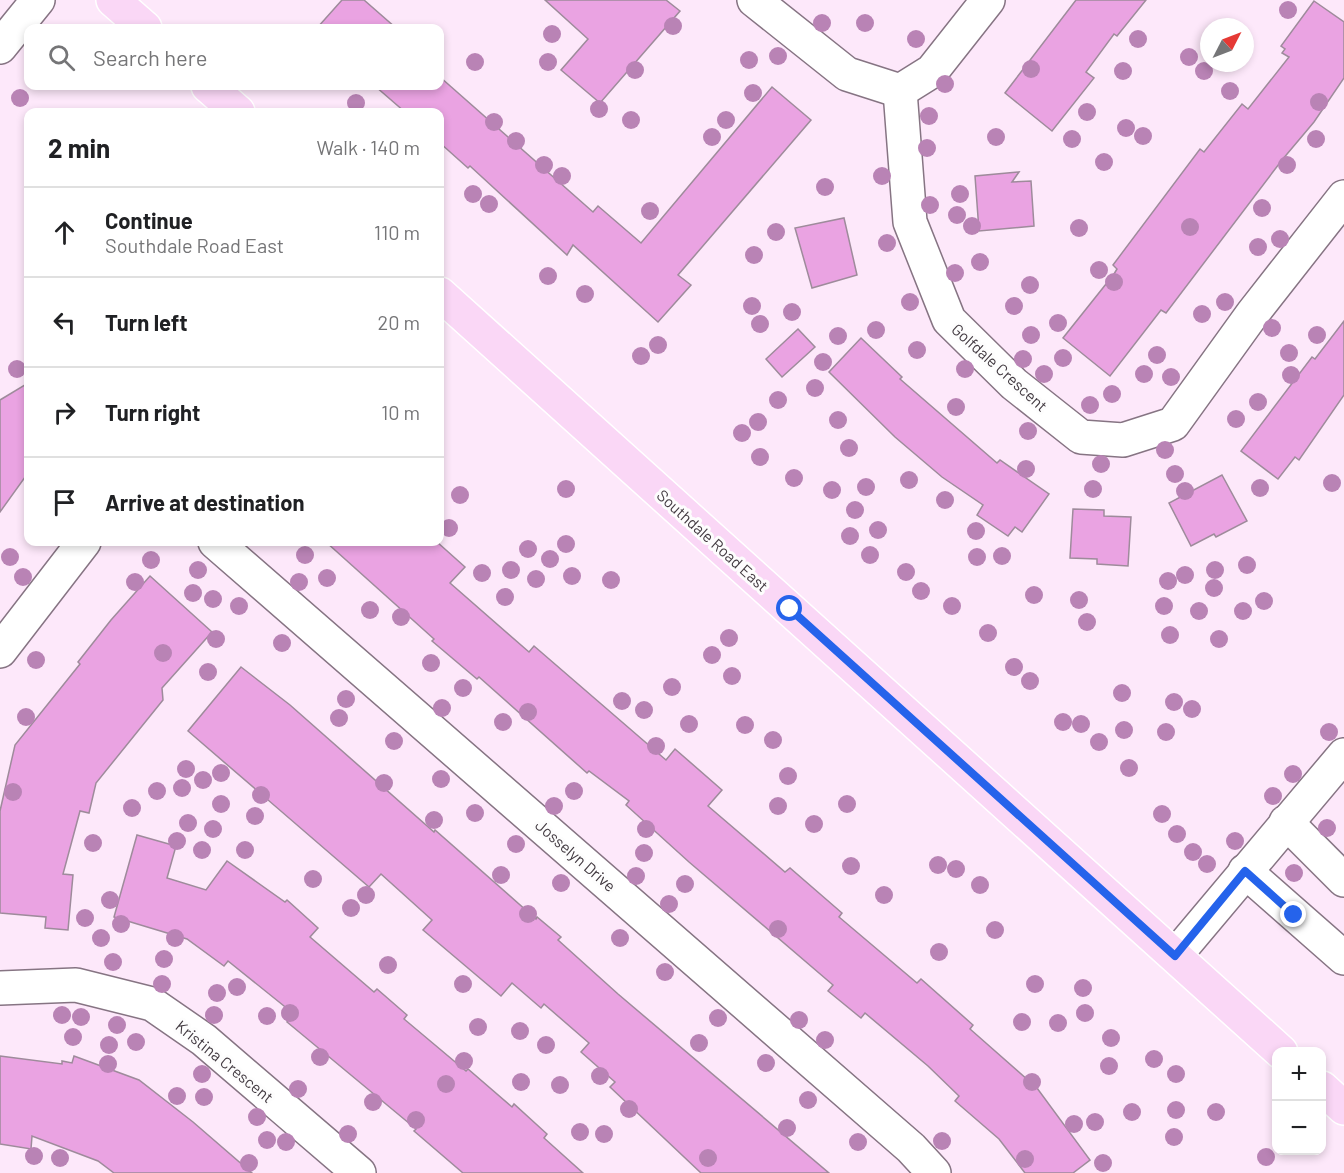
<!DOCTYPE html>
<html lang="en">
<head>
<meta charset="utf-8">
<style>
	:root { --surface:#fff; --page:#f2f2f2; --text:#202124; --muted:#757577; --line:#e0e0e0 }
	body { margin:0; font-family:Barlow,sans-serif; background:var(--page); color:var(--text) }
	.controls { position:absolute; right:18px; bottom:18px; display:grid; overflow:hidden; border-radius:12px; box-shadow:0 3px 9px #0003 }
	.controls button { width:54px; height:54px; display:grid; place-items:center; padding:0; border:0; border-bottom:2px solid var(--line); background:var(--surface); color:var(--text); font:30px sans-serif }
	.compass { position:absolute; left:1200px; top:18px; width:54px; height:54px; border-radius:50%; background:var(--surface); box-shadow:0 3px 9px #0003; rotate:48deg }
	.stop { position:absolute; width:18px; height:18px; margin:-14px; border:4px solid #2563eb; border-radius:50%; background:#fff }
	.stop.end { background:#2563eb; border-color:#fff; box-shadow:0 2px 6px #0008 }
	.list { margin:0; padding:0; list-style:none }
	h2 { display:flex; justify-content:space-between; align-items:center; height:78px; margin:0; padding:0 24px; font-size:26px }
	h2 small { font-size:20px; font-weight:400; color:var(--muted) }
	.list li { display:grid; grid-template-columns:39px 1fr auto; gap:18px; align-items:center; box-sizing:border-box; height:90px; padding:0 24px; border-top:2px solid var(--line) }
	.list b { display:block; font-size:22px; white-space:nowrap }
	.list p { margin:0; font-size:20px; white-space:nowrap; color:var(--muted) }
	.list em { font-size:20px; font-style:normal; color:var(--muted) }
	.icon { flex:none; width:33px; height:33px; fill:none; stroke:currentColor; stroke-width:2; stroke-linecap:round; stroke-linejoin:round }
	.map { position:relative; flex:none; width:1344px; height:1173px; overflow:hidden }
	.search { position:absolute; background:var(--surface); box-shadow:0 3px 9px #0003; left:24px; top:24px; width:420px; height:66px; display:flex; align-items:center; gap:15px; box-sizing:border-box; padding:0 21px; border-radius:12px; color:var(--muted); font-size:22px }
	.panel { position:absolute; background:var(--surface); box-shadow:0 3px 9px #0003; left:24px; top:108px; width:420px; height:438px; border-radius:12px }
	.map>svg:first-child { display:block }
	.building { fill:#eaa3e2; stroke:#9e8b9b; stroke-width:1.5 }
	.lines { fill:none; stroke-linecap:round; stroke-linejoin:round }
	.minor-casing { stroke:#867483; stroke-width:36 }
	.major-casing { stroke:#fff; stroke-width:36 }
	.minor { stroke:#fff; stroke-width:33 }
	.major { stroke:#fad7f6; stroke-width:33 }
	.tree { fill:#b983b5 }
	.route { stroke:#2563eb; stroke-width:8 }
	.labels { text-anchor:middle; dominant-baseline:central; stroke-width:6; stroke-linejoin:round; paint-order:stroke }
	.street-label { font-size:16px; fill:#423a41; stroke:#fdfdfd }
</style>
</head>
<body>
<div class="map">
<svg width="1344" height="1173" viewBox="0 0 1344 1173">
	<rect width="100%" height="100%" fill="#fde8fa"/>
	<g class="building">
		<polygon points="342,0 364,0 396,28 317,28"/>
		<polygon points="545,0 666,0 680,11 600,103 561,70 588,39"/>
		<polygon points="1076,0 1146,0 1117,36 1114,34 1086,72 1094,78 1052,131 1005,93"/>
		<polygon points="1314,1 1344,22 1344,78 1314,122 1282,160 1166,313 1161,310 1110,376 1063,338 1114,274 1117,269 1113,265 1200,149 1204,152 1242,104 1248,109 1289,57 1282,53 1285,49 1281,46"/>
		<polygon points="440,77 593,212 598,206 641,243 772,87 811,120 678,275 691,285 658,322 573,245 567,255 470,166 468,168 440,143 440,112 405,112 375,86 440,86"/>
		<polygon points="1019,172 1012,182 1031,181 1034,226 979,231 975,176"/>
		<polygon points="844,218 857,275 812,288 795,228"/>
		<polygon points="1344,321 1344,395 1299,460 1295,457 1278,479 1241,451 1312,357 1315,359"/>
		<polygon points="798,329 815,347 782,377 766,359"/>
		<polygon points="861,338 902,377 900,379 997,463 1000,460 1049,494 1022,532 1015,527 1008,536 977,515 983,505 942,477 895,437 829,372"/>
		<polygon points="28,383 28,473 0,512 0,400"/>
		<polygon points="1222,475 1247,521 1216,537 1214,534 1191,546 1169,503"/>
		<polygon points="1073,509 1104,510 1104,516 1131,517 1128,566 1097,564 1097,559 1070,558"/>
		<polygon points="326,542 437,542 465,567 450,583 529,652 534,646 666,760 675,749 722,790 708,806 785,872 790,868 842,913 839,917 917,983 921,979 973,1025 970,1029 1037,1088 1090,1160 1073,1173 1025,1173 999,1139 955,1101 959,1096 928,1066 865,1013 861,1018 828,991 833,985 689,862 626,805 629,801 589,771 587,773 479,677 477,679 432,641 434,639"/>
		<polygon points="150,576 212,632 162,688 163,700 96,783 89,813 80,811 63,874 73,875 68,930 45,928 46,917 0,913 0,811 15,745 80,664 78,662 111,620"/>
		<polygon points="241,667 290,705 434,832 435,830 536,919 537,917 561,937 558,940 618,994 829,1173 701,1173 610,1087 615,1082 581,1052 589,1043 544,1004 541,1008 512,983 501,996 423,930 432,920 381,874 369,887 188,731"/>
		<polygon points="137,835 176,846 167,878 206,890 227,861 285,902 287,900 318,928 310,937 374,992 377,989 407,1015 404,1019 466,1071 468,1069 512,1107 514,1104 547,1134 544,1138 583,1173 463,1173 414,1131 416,1129 287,1022 294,1014 228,961 224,966 187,939 114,917"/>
		<polygon points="0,1056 62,1064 62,1061 72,1063 74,1056 139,1080 193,1122 252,1173 114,1173 98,1161 32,1136 31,1149 0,1144"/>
	</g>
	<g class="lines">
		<defs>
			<g id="minor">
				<polyline points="754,0 847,74 900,91 932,71 988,0"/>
				<polyline points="0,47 38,0"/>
				<polyline points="900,91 910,222 949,320 1014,384 1081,437 1123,440 1173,424 1253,313 1344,197"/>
				<polyline points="215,542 911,1148 934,1173"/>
				<polyline points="0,651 84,542"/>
				<polyline points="1286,822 1344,880"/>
				<polyline points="1245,871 1344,958"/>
				<polyline points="1175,956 1344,755"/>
				<polyline points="0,988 76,985 152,1004 204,1040 359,1173"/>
			</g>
			<g id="major">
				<polyline points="113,0 145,28"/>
				<polyline points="208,86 238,112"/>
				<polyline points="440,294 1281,1052"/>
				<polyline points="1322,1088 1344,1108"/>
			</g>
		</defs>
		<use href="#minor" class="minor-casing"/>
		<use href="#major" class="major-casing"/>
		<use href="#minor" class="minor"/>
		<use href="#major" class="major"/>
	</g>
	<g class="tree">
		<circle cx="1288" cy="10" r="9"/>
		<circle cx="822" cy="23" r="9"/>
		<circle cx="865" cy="23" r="9"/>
		<circle cx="673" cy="26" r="9"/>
		<circle cx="552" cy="34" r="9"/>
		<circle cx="916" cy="39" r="9"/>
		<circle cx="1138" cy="39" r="9"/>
		<circle cx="778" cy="56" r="9"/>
		<circle cx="1189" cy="57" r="9"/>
		<circle cx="749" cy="60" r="9"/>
		<circle cx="475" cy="62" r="9"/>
		<circle cx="548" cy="62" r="9"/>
		<circle cx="1031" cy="69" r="9"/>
		<circle cx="635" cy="70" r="9"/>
		<circle cx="1123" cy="71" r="9"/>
		<circle cx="1204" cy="71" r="9"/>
		<circle cx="945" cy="84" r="9"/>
		<circle cx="1230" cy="91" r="9"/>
		<circle cx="753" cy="93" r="9"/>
		<circle cx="20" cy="98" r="9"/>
		<circle cx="1319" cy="102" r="9"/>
		<circle cx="356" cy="103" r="9"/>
		<circle cx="599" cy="109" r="9"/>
		<circle cx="1087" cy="112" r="9"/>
		<circle cx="929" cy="116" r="9"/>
		<circle cx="631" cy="120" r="9"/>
		<circle cx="726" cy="120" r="9"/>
		<circle cx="494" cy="122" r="9"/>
		<circle cx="1126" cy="128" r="9"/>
		<circle cx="1143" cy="136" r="9"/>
		<circle cx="712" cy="137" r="9"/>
		<circle cx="996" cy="137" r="9"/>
		<circle cx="1072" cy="139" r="9"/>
		<circle cx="1316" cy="139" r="9"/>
		<circle cx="516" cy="141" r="9"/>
		<circle cx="927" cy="148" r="9"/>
		<circle cx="1104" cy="162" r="9"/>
		<circle cx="544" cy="165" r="9"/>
		<circle cx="1287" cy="165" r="9"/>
		<circle cx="562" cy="176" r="9"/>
		<circle cx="882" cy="176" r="9"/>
		<circle cx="825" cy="187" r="9"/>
		<circle cx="473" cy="194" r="9"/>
		<circle cx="960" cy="194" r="9"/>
		<circle cx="489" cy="204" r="9"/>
		<circle cx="930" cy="205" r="9"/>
		<circle cx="1262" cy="208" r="9"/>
		<circle cx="650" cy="211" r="9"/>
		<circle cx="957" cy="215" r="9"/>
		<circle cx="972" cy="226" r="9"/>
		<circle cx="1190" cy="227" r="9"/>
		<circle cx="1079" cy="228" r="9"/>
		<circle cx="776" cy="232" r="9"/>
		<circle cx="1280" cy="239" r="9"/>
		<circle cx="887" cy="243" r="9"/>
		<circle cx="1258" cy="247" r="9"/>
		<circle cx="754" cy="255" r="9"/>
		<circle cx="980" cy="262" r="9"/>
		<circle cx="1099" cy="270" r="9"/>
		<circle cx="955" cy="273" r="9"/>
		<circle cx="548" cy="276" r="9"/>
		<circle cx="1114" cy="282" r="9"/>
		<circle cx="1030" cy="285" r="9"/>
		<circle cx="585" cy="294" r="9"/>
		<circle cx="910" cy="302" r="9"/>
		<circle cx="1225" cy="302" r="9"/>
		<circle cx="752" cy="306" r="9"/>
		<circle cx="1014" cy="306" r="9"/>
		<circle cx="792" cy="312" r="9"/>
		<circle cx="1202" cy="314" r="9"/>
		<circle cx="1058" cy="323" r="9"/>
		<circle cx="760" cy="324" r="9"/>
		<circle cx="1272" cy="328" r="9"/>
		<circle cx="876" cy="330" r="9"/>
		<circle cx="1031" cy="335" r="9"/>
		<circle cx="1317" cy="335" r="9"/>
		<circle cx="838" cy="336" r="9"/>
		<circle cx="658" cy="345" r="9"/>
		<circle cx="917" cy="350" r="9"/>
		<circle cx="1289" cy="353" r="9"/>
		<circle cx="1157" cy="355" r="9"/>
		<circle cx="641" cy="356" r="9"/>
		<circle cx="1063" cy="358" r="9"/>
		<circle cx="1023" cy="359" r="9"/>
		<circle cx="823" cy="362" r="9"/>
		<circle cx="17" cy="369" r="9"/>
		<circle cx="965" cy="369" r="9"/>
		<circle cx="1044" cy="374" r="9"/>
		<circle cx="1144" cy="374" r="9"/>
		<circle cx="1291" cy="375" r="9"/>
		<circle cx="1171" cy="377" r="9"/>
		<circle cx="815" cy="388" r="9"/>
		<circle cx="1112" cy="394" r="9"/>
		<circle cx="778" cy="400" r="9"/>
		<circle cx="1258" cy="402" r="9"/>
		<circle cx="1090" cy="405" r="9"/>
		<circle cx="956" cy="407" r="9"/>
		<circle cx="1236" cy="419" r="9"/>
		<circle cx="838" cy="420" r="9"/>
		<circle cx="758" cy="422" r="9"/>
		<circle cx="1028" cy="431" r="9"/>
		<circle cx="742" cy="433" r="9"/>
		<circle cx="849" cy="448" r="9"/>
		<circle cx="1165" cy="450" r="9"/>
		<circle cx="760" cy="457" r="9"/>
		<circle cx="1101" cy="464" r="9"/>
		<circle cx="1026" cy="469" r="9"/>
		<circle cx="1175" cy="474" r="9"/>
		<circle cx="794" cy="478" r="9"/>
		<circle cx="909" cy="480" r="9"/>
		<circle cx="1332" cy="483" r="9"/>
		<circle cx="866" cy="487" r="9"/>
		<circle cx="1260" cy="488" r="9"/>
		<circle cx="566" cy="489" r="9"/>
		<circle cx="1093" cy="489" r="9"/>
		<circle cx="832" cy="490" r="9"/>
		<circle cx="1185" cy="491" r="9"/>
		<circle cx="460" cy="495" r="9"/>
		<circle cx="945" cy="500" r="9"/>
		<circle cx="855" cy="510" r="9"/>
		<circle cx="449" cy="528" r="9"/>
		<circle cx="878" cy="530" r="9"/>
		<circle cx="976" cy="531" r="9"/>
		<circle cx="850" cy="536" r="9"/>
		<circle cx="566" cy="544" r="9"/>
		<circle cx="528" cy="549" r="9"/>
		<circle cx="305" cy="555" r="9"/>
		<circle cx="870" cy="555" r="9"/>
		<circle cx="1002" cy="556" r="9"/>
		<circle cx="10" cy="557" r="9"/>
		<circle cx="977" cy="557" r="9"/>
		<circle cx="550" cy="559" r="9"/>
		<circle cx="151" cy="560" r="9"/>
		<circle cx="1247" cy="565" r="9"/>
		<circle cx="198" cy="570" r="9"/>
		<circle cx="511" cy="570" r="9"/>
		<circle cx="1215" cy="570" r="9"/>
		<circle cx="906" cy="572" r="9"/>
		<circle cx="482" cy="573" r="9"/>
		<circle cx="1185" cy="575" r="9"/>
		<circle cx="572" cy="576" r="9"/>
		<circle cx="23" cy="577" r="9"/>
		<circle cx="327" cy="578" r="9"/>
		<circle cx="536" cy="579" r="9"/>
		<circle cx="611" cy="580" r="9"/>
		<circle cx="1168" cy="581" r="9"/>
		<circle cx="135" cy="582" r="9"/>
		<circle cx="299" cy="582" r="9"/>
		<circle cx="1214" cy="588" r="9"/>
		<circle cx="921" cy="591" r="9"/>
		<circle cx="193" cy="593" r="9"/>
		<circle cx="1034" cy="595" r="9"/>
		<circle cx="505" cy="597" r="9"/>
		<circle cx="213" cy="599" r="9"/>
		<circle cx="1079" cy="600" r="9"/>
		<circle cx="1264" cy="601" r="9"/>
		<circle cx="239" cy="606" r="9"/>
		<circle cx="952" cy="606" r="9"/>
		<circle cx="1164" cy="606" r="9"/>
		<circle cx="370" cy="610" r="9"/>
		<circle cx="1199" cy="611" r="9"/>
		<circle cx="1243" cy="611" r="9"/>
		<circle cx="401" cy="617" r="9"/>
		<circle cx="1087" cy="622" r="9"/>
		<circle cx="988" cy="633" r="9"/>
		<circle cx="1170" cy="635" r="9"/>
		<circle cx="729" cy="638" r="9"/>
		<circle cx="216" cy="639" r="9"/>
		<circle cx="1219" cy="639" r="9"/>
		<circle cx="282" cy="643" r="9"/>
		<circle cx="163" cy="653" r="9"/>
		<circle cx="712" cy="655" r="9"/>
		<circle cx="36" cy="660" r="9"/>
		<circle cx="431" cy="663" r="9"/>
		<circle cx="1014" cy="667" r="9"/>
		<circle cx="208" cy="672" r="9"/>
		<circle cx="732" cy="676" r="9"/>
		<circle cx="1030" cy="681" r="9"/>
		<circle cx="672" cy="687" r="9"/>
		<circle cx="463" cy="688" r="9"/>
		<circle cx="1122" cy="693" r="9"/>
		<circle cx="346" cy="699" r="9"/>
		<circle cx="622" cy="701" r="9"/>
		<circle cx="1174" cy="702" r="9"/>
		<circle cx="442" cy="708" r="9"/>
		<circle cx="1192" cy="709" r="9"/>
		<circle cx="644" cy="710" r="9"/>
		<circle cx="528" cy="712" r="9"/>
		<circle cx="26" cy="717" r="9"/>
		<circle cx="339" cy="718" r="9"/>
		<circle cx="503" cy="722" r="9"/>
		<circle cx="1063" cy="722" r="9"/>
		<circle cx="689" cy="724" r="9"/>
		<circle cx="1081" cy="724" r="9"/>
		<circle cx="745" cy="725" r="9"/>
		<circle cx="1124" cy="730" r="9"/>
		<circle cx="1166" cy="732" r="9"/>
		<circle cx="1329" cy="732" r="9"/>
		<circle cx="773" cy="740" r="9"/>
		<circle cx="394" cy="741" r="9"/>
		<circle cx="1099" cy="742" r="9"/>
		<circle cx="656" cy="746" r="9"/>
		<circle cx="1129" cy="768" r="9"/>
		<circle cx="186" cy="769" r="9"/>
		<circle cx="221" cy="773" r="9"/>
		<circle cx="1293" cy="774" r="9"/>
		<circle cx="788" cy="776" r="9"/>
		<circle cx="441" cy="779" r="9"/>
		<circle cx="203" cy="780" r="9"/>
		<circle cx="384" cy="783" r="9"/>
		<circle cx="182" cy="788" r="9"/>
		<circle cx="157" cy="791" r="9"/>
		<circle cx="574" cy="791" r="9"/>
		<circle cx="13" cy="792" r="9"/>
		<circle cx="261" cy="795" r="9"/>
		<circle cx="1273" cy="796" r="9"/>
		<circle cx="221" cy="804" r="9"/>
		<circle cx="847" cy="804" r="9"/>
		<circle cx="554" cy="806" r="9"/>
		<circle cx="778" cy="806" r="9"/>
		<circle cx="132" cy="808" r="9"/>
		<circle cx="475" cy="813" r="9"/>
		<circle cx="1162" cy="814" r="9"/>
		<circle cx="255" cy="816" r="9"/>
		<circle cx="434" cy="820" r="9"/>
		<circle cx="188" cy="823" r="9"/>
		<circle cx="814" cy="824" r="9"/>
		<circle cx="1327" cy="828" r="9"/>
		<circle cx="213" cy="829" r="9"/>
		<circle cx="646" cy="829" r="9"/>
		<circle cx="1177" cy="834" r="9"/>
		<circle cx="177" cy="841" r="9"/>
		<circle cx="1235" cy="841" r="9"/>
		<circle cx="93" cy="843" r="9"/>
		<circle cx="516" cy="844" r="9"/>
		<circle cx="202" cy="850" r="9"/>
		<circle cx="245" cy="850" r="9"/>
		<circle cx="1193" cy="852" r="9"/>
		<circle cx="644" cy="853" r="9"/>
		<circle cx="1207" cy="864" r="9"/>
		<circle cx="938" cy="865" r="9"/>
		<circle cx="851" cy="866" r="9"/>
		<circle cx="956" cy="869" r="9"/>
		<circle cx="1294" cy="873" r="9"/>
		<circle cx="501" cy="875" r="9"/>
		<circle cx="636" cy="876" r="9"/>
		<circle cx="313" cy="879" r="9"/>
		<circle cx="561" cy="883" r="9"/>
		<circle cx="685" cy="884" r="9"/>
		<circle cx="980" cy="885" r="9"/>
		<circle cx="366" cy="895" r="9"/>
		<circle cx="884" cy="895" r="9"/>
		<circle cx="110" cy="900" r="9"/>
		<circle cx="669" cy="904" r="9"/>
		<circle cx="351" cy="908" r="9"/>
		<circle cx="528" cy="914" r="9"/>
		<circle cx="85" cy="918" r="9"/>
		<circle cx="121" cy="924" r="9"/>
		<circle cx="778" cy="929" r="9"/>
		<circle cx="995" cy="930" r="9"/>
		<circle cx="101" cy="938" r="9"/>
		<circle cx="175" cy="938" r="9"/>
		<circle cx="620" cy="938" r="9"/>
		<circle cx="939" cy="952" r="9"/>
		<circle cx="164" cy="959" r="9"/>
		<circle cx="113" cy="962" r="9"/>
		<circle cx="388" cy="965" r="9"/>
		<circle cx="665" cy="972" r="9"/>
		<circle cx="162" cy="984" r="9"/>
		<circle cx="463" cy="984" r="9"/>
		<circle cx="1035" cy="984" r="9"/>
		<circle cx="237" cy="987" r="9"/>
		<circle cx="1083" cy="988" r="9"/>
		<circle cx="217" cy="993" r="9"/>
		<circle cx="290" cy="1013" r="9"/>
		<circle cx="1085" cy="1013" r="9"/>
		<circle cx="62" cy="1015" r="9"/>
		<circle cx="214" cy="1015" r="9"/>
		<circle cx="267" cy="1016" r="9"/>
		<circle cx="81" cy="1017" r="9"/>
		<circle cx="718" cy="1018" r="9"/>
		<circle cx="799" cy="1020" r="9"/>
		<circle cx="1022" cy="1022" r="9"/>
		<circle cx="1058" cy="1023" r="9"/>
		<circle cx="117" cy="1025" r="9"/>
		<circle cx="478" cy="1027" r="9"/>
		<circle cx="520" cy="1031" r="9"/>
		<circle cx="73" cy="1037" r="9"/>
		<circle cx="1111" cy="1038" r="9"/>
		<circle cx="825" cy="1040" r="9"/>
		<circle cx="136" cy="1042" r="9"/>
		<circle cx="699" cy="1043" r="9"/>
		<circle cx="109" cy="1045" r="9"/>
		<circle cx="546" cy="1045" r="9"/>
		<circle cx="320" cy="1057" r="9"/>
		<circle cx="1154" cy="1059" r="9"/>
		<circle cx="464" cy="1061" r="9"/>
		<circle cx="766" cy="1063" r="9"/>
		<circle cx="108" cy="1064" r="9"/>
		<circle cx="1109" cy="1066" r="9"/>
		<circle cx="202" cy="1074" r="9"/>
		<circle cx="1176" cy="1074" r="9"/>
		<circle cx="600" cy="1076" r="9"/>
		<circle cx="521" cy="1082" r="9"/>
		<circle cx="1032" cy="1082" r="9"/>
		<circle cx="446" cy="1084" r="9"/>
		<circle cx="560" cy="1085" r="9"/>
		<circle cx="298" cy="1089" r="9"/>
		<circle cx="177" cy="1096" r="9"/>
		<circle cx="204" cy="1097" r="9"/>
		<circle cx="808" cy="1100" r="9"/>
		<circle cx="373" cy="1102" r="9"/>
		<circle cx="629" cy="1109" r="9"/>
		<circle cx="1176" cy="1110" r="9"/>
		<circle cx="1132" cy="1112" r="9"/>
		<circle cx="1216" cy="1112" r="9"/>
		<circle cx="257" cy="1117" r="9"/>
		<circle cx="416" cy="1120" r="9"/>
		<circle cx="1095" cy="1122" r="9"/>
		<circle cx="1074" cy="1124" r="9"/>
		<circle cx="787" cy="1128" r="9"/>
		<circle cx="580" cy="1132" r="9"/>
		<circle cx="348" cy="1134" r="9"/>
		<circle cx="604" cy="1134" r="9"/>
		<circle cx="1174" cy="1137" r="9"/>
		<circle cx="267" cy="1140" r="9"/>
		<circle cx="942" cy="1141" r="9"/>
		<circle cx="286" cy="1142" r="9"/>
		<circle cx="858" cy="1142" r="9"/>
		<circle cx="34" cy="1156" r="9"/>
		<circle cx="1266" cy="1157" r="9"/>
		<circle cx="60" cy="1158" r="9"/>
		<circle cx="708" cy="1158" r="9"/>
		<circle cx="1025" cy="1159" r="9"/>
		<circle cx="249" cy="1163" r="9"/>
		<circle cx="1103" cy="1163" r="9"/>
	</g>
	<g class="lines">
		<polyline class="route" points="790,609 1175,956 1245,871 1294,915"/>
	</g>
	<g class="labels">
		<g class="street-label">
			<text transform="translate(1000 367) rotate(42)">Golfdale Crescent</text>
			<text transform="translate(713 540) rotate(42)">Southdale Road East</text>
			<text transform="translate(576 855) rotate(41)">Josselyn Drive</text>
			<text transform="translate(225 1061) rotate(39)">Kristina Crescent</text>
		</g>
	</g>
</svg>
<div class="controls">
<button>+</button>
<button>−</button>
</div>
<svg class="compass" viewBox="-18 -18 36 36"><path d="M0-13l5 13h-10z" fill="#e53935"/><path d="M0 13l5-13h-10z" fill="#757577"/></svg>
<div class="stop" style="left:790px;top:609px"></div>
<div class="stop end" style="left:1294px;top:915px"></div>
<div class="search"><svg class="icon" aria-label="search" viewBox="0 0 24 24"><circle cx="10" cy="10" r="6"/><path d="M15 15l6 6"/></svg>Search here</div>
<section class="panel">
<h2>2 min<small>Walk · 140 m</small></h2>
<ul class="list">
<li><svg class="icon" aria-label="ahead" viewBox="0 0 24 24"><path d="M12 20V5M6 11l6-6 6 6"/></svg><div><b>Continue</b><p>Southdale Road East</p></div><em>110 m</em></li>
<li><svg class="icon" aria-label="left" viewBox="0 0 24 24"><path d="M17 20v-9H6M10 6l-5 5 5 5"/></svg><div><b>Turn left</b></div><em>20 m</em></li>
<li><svg class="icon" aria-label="right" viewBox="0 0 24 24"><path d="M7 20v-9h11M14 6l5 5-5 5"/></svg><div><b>Turn right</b></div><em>10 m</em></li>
<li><svg class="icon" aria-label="arrive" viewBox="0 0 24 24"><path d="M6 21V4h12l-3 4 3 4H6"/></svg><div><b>Arrive at destination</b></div></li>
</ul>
</section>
</div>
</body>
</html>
